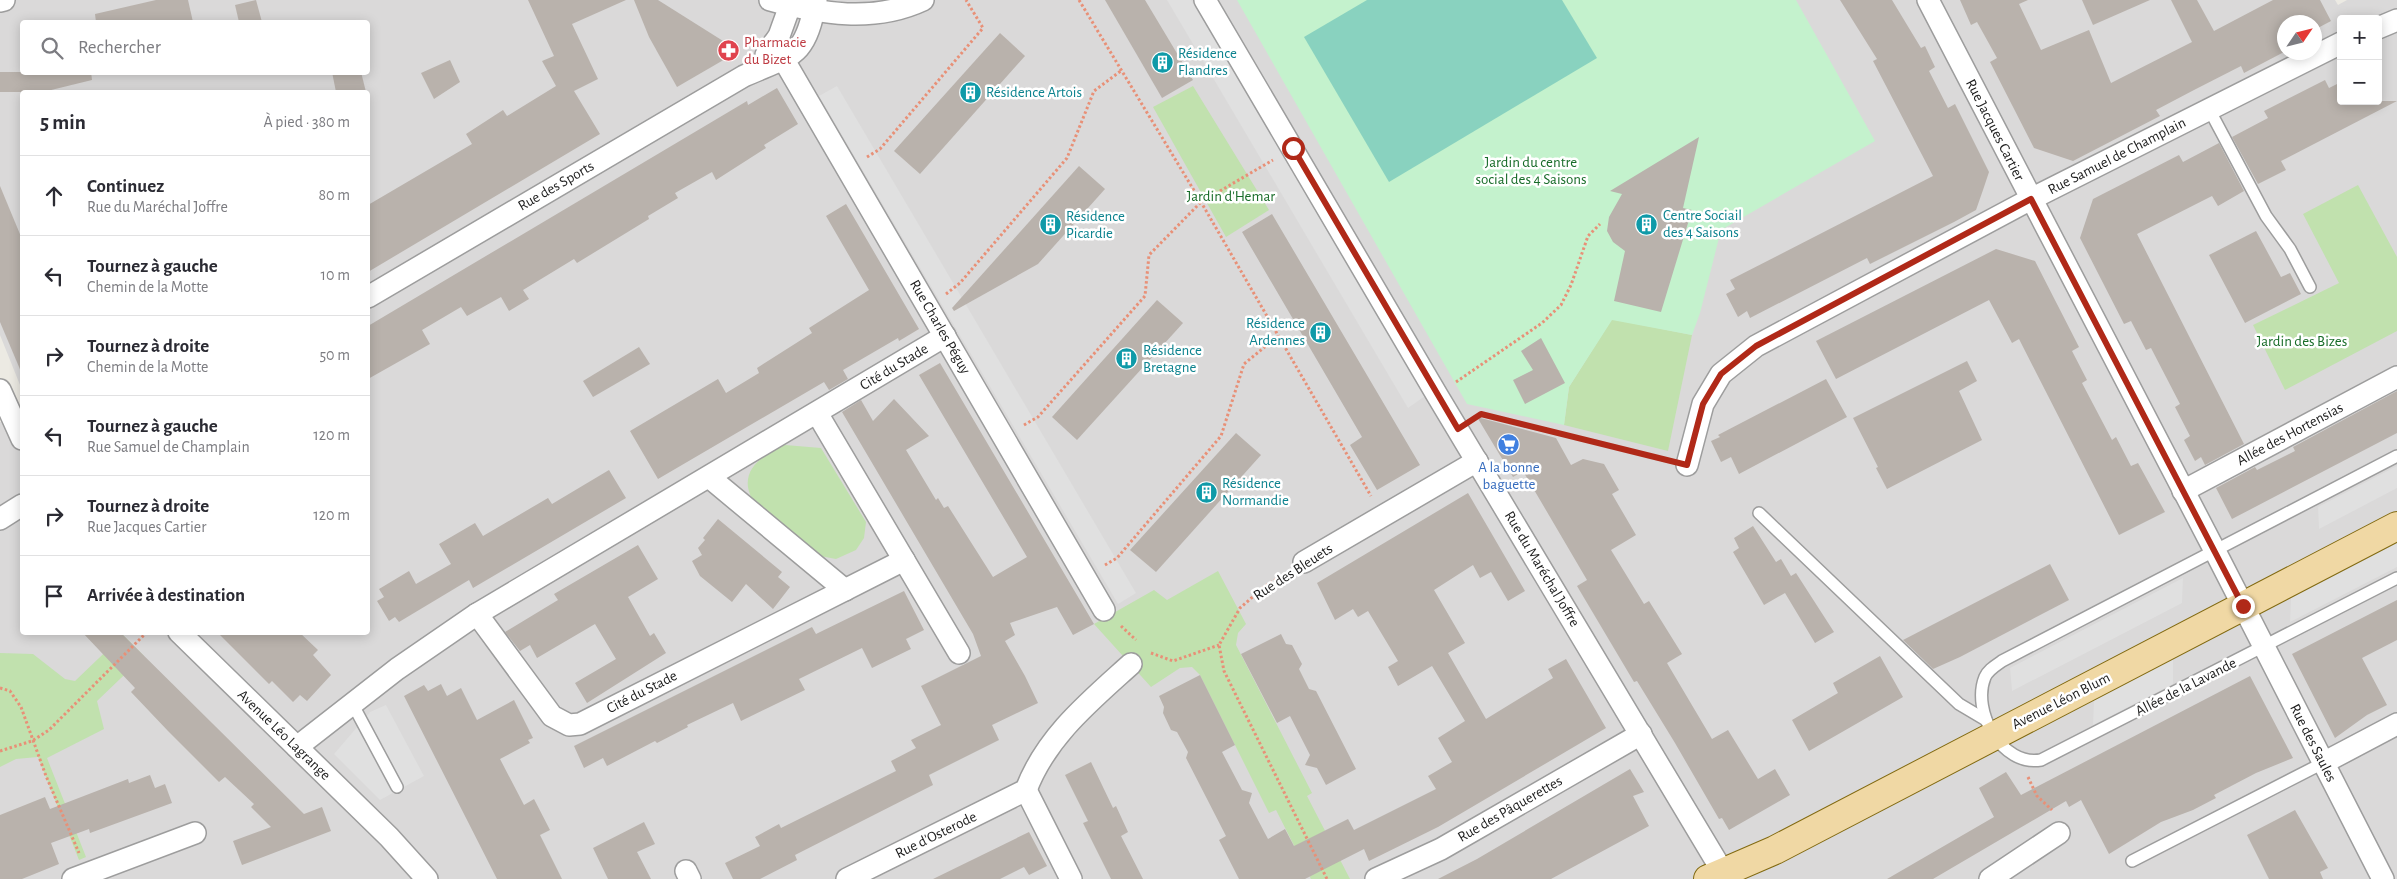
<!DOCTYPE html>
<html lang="fr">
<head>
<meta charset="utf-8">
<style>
	:root { --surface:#fff; --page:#f2f2f3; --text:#2b2b33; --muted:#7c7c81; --line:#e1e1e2 }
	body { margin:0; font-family:"Alegreya Sans",sans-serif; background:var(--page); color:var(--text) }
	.controls { position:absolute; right:15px; top:15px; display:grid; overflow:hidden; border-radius:5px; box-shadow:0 2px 12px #0003 }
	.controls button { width:45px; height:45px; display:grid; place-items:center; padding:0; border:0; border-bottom:1px solid var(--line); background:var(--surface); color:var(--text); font:25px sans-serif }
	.compass { position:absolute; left:2277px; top:15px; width:45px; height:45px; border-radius:50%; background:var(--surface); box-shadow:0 2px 12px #0003; rotate:55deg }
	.stop { position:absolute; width:15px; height:15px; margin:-11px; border:4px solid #b02918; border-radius:50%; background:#fff }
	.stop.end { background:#b02918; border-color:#fff; box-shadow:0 1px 5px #0008 }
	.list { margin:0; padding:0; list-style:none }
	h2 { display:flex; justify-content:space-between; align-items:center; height:65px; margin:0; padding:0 20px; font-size:21px }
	h2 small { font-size:16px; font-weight:400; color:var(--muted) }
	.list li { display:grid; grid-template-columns:32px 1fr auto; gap:15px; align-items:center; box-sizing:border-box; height:80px; padding:0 20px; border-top:1px solid var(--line) }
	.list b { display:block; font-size:19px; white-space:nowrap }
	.list p { margin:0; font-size:16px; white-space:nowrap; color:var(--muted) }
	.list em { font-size:16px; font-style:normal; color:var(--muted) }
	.icon { flex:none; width:28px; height:28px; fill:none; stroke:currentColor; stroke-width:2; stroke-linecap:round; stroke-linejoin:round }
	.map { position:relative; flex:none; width:2397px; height:879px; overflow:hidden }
	.search { position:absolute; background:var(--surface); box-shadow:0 2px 12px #0003; left:20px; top:20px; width:350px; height:55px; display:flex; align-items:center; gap:12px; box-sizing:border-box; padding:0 18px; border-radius:5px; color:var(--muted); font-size:19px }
	.panel { position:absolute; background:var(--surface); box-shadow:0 2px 12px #0003; left:20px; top:90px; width:350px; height:545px; border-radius:5px }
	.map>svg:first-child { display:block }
	.residential { fill:#dad9d9; fill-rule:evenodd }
	.grass { fill:#c1e1ae }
	.park { fill:#c4f2cd }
	.pitch { fill:#89d2bf }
	.parking { fill:#e0e0e0 }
	.building { fill:#b9b2ac }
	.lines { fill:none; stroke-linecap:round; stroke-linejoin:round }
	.service-casing { stroke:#9d9d9d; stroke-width:14 }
	.minor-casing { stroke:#9d9d9d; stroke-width:24 }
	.primary-casing { stroke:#826a11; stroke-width:30 }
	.path { stroke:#e89077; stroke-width:3; stroke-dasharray:2.5 2.5; stroke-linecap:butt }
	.service { stroke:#fff; stroke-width:11 }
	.minor { stroke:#fff; stroke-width:21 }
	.primary { stroke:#f0d8a4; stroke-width:28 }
	.route { stroke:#b02918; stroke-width:6 }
	.labels { text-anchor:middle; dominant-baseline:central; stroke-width:5; stroke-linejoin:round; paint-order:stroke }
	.health-label { font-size:15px; fill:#be3a42; stroke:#fff; text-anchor:start }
	.culture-label { font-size:15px; fill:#0d838f; stroke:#fff; text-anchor:start }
	.street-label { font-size:15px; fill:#1c1c1c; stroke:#fff }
	.park-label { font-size:15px; fill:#186c29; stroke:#fff }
	.shop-label { font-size:15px; fill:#366cbe; stroke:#fff }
</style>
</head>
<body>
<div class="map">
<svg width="2397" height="879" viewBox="0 0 2397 879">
	<rect width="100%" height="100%" fill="#eceae3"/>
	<path class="residential" d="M0,0H2335L2338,5L2347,0H2397V879H0V422L22,416V632H368V92H22V390L0,335ZM2341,19H2378V101H2341ZM22,22H368V72H22ZM2284,22H2314V52H2284Z"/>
	<g class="grass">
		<polygon points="1193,86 1269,210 1226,237 1153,107"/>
		<polygon points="2358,185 2397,257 2397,331 2285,390 2253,325 2339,283 2303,214"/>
		<polygon points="1612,319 1692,335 1668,451 1564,425 1569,387"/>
		<path d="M785,445L821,448L866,522L864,538L856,550L836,559L820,556L753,501C737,472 760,456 785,445Z"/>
		<polygon points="1218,571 1246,624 1238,633 1236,645 1312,793 1307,796 1350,879 1311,879 1276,810 1269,813 1200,675 1192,667 1180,668 1151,687 1094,624 1154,590 1167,600"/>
		<polygon points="123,635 144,656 97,701 104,729 47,758 86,857 79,860 38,757 16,759 0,767 0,653 33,654 65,679 75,681"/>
	</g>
	<polygon class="park" points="1237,0 1796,0 1875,141 1721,230 1700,313 1692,335 1612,320 1569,387 1564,425 1467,404"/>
	<polygon class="pitch" points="1367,0 1562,0 1597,58 1389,182 1304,37"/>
	<g class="parking">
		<polygon points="1167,0 1191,0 1425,396 1408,408"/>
		<polygon points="837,86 1136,593 1118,604 819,96"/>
		<polygon points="2397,466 2397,488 2319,529 2318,507"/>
		<polygon points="2397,543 2397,567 2290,622 2291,598"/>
		<polygon points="2183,578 2182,603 2012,691 2010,668"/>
		<polygon points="2173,659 2173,684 2093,725 2094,699"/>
		<polygon points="386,705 424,776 380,800 334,754 370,712"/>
	</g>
	<g class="building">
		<polygon points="156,0 188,0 193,22 96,22 95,14"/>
		<polygon points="256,0 262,22 239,22 235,5"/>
		<polygon points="528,0 626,0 572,24 598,79 574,91 600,134 368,272 368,205 472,144 466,134 503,110 507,116 556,86 542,61 554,56"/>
		<polygon points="634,0 658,0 739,51 677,87 649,37"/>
		<polygon points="1105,0 1145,0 1193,80 1162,98"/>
		<polygon points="1840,0 1892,0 1921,48 1925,46 1935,67 1929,71 1948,108 1955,104 1989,172 1983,190 1976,210 1954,222 1870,264 1867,258 1750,318 1747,311 1738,317 1726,294 1735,289 1730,280 1933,176 1873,61 1877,59"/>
		<polygon points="1960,0 2028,0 2019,4 2041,50 2089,30 2111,83 2192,42 2171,0 2197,0 2214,31 2273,0 2320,0 2331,21 2314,30 2314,22 2284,22 2284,52 2244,73 2241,66 2194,90 2156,110 2160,116 2073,161 2034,148 1990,62 1997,58 1977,22 1971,25"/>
		<polygon points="2082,0 2150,0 2093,25"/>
		<polygon points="1000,33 1025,56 920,174 894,151"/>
		<polygon points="450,60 460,82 434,99 421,73"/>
		<polygon points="0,72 91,72 92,80 43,92 0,92"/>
		<polygon points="332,72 361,72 366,92 336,92"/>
		<polygon points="2325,80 2329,88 2341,82 2341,101 2397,101 2281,161 2286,170 2258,184 2232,137 2268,118 2264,111"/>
		<polygon points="777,88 798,124 764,145 766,148 716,180 712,172 675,193 678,198 648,216 649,219 577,263 574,259 523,290 529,299 509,311 501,297 467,316 461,307 422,330 430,344 368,379 368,326 747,101 748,105"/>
		<polygon points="1699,137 1683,208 1692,210 1661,312 1614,301 1625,251 1613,242 1607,231 1609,217 1622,194 1610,191"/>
		<polygon points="2219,143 2244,191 2218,206 2212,196 2137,234 2244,444 2205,465 2201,457 2195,461 2184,440 2190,436 2175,407 2180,404 2151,348 2146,350 2131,321 2124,324 2080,238 2093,199 2179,155 2183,162"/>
		<polygon points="1079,166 1105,189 1038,264 954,311 952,308"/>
		<polygon points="0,186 22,239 22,374 0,322"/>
		<polygon points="846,204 919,329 899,341 898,338 843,370 848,379 829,390 824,382 658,479 630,431 718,379 726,393 759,373 757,368 812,333 809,328 869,290 826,216"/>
		<polygon points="1272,214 1420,465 1377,490 1350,445 1362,437 1242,232"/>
		<polygon points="2256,231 2281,277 2290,273 2301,294 2245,323 2209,255"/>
		<polygon points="1996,249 2035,261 2079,347 2072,351 2087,380 2082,383 2112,440 2116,437 2131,466 2138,463 2165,512 2119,535 2019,339 2012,343 1989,300 1836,379 1816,341"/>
		<polygon points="1157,300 1183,323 1077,440 1052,417"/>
		<polygon points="1541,338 1565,383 1525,404 1513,380 1533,370 1521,351"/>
		<polygon points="639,347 650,364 593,397 583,381"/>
		<polygon points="1967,361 1977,381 1959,391 1982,440 1887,489 1876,468 1878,467 1853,418"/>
		<polygon points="940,363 1094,624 1073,635 1057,607 1010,623 1015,635 1005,641 1025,676 1038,703 992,725 999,740 929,775 933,785 795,855 797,860 760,879 733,879 725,863 760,846 755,837 779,824 781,828 896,771 891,761 916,748 911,740 941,725 921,686 981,656 973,634 842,412 861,400 873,421 894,399 929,436 906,450 936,500 938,498 944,508 948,506 993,577 1027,557 919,375"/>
		<polygon points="1826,379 1847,417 1739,474 1731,457 1721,462 1711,441 1720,437 1718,435"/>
		<polygon points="2397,391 2397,433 2232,519 2216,488 2255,467 2257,470 2295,451 2293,447"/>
		<polygon points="1477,417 1556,438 1571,465 1583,459 1604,464 1619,490 1612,494 1636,535 1611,550 1644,604 1649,601 1682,654 1667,663 1712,739 1728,730 1758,779 1775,769 1790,795 1729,830 1722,818 1719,819 1675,743 1637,681 1634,682 1577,586 1587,580 1523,471 1513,477"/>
		<polygon points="1236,433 1261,455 1156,572 1130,550"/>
		<polygon points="609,470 626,498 473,588 469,580 399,622 395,617 389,621 377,601 384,597 379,589 409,571 416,584 451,564 439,544 475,523 483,536 548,498 552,504"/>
		<polygon points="1468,493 1525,591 1508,601 1491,572 1480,578 1473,565 1434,590 1465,643 1448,653 1486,719 1553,678 1548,669 1566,659 1606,728 1438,827 1369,861 1364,849 1305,879 1239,879 1219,840 1226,836 1186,758 1188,752 1177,732 1171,730 1163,713 1164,707 1159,696 1200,675 1235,745 1222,752 1242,790 1252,793 1249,803 1268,839 1285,829 1294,846 1348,819 1354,830 1436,789 1428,776 1452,762 1438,738 1465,721 1432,666 1398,686 1388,667 1398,661 1368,611 1358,617 1353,609 1335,620 1317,583"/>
		<polygon points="718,519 782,572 778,577 790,587 773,609 746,584 732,602 700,576 692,561 702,555 698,548 705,540 703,538"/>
		<polygon points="1753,526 1776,562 1781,559 1791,576 1796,573 1834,632 1815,643 1785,593 1764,605 1733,552 1739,548 1734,538"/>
		<polygon points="638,545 658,579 628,597 650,636 654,633 666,653 587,703 575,683 616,659 595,624 537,658 530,645 520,651 505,632 558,600 554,594"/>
		<polygon points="2050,564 2069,600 1960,657 1933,669 1903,640"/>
		<polygon points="904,591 924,630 906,639 911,649 872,668 862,648 799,679 805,690 741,721 733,703 687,725 688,727 657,743 655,741 607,766 603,758 584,768 574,746 812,627 816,634"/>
		<polygon points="2397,600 2397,640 2362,658 2387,705 2367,715 2335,738 2292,654"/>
		<polygon points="82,632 120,632 304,814 322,807 331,831 242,865 233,841 271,827 251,807 254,804 225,777 219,782 168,731 131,692 135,688"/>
		<polygon points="217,632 299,632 318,650 313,655 331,675 307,701 300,695 293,702 272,681 269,684"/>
		<polygon points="1281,634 1286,644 1292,645 1302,664 1299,669 1309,689 1316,691 1356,769 1326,785 1317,768 1305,765 1310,755 1290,716 1277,723 1241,654"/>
		<polygon points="1880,656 1903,697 1809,751 1792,720 1838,693 1833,683"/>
		<polygon points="2250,676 2293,758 2256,773 2214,795 2216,798 2193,810 2161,822 2109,854 2081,800 2069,807 2066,801 1933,879 1887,879 1994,817 1979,788 2006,772 2021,795"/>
		<polygon points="441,684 447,696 461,688 477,720 514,700 533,738 528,740 530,743 500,759 524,805 534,799 550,830 540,835 562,879 497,879 404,696 424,685 428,691"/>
		<polygon points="1091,762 1113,808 1116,806 1128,832 1121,836 1143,879 1111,879 1083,823 1088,821 1065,775"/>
		<polygon points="1630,769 1644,792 1633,796 1649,826 1551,879 1438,879 1477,859"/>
		<polygon points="150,775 155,788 165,784 172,803 90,833 89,829 51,843 59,864 22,879 0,879 0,815 45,797 50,809 128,779 129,783"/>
		<polygon points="2295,810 2328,868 2320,872 2323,879 2269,879 2247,835"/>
		<polygon points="644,822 655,844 637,852 651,879 608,879 593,848"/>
		<polygon points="1029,832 1047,866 1029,875 1024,867 1000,879 933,879"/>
	</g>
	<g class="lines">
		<defs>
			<g id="service">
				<polyline points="2209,109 2266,216 2290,249 2310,287"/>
				<path d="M2397,456L2002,661C1995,666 1988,670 1985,677C1971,711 2002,767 2041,760L2397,578"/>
				<polyline points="1759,513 1959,704 1986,720"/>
				<polyline points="352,703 397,787"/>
				<polyline points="2132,861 2323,763"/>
			</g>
			<g id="minor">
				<path d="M770,0C820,14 874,23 923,0"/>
				<polyline points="1205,0 1437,395 1727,879"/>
				<polyline points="1928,0 2215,551 2383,879"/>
				<polyline points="0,1 4,0"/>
				<polyline points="2378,28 2397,20"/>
				<polyline points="774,43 1104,610"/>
				<polyline points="766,55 779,36 792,0"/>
				<path d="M368,297L744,76C794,54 805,58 816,0"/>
				<polyline points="0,390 22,439"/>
				<polyline points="817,413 959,653"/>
				<polyline points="1687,465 1703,404 1721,374 1756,346 2031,199 2341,43"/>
				<polyline points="709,477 845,590"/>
				<polyline points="2183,491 2397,377"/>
				<polyline points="0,519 22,505"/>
				<polyline points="1304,562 1477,461"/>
				<polyline points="477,614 552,716 569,725 580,724 904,560"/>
				<polyline points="179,632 389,837 427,879"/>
				<polyline points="297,747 397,669 477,614 945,336"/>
				<polyline points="2323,763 2397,724"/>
				<polyline points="1026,790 1071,879"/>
				<polyline points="686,871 690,879"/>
				<polyline points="73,879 195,833"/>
				<path d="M847,879L1026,790C1046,737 1089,702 1131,664"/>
				<polyline points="1376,879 1441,849 1641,734"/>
				<polyline points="1990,879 2059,833"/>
			</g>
			<polyline id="primary" points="1708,879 1775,850 2397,526"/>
		</defs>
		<use href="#service" class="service-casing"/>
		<use href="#minor" class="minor-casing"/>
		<use href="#primary" class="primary-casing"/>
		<g class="path">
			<polyline points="1079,0 1201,202 1371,496"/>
			<polyline points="867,157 880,149 983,28 966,0"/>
			<polyline points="946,294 960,283 1067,158 1094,91 1122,70"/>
			<polyline points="1456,382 1542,323 1561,305 1571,285 1588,236 1600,224"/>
			<polyline points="1477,417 1481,415 1665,459"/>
			<polyline points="1024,425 1038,417 1145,296 1149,255 1201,202 1273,160"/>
			<polyline points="1105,565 1117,558 1221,436 1244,364 1278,336"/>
			<polyline points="1285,574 1264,587 1240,608 1219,645 1224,671 1327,879"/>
			<polyline points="1121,626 1136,640"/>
			<polyline points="1151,653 1173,661 1219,645"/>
			<polyline points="0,688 10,691 21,707 46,776 79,853"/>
			<polyline points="0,751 32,741 49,730 147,632"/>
			<polyline points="2028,777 2037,796 2052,810"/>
		</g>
		<use href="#service" class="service"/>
		<use href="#minor" class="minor"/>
		<use href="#primary" class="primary"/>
	</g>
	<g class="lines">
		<polyline class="route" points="1293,148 1458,429 1481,414 1687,465 1703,404 1721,374 1756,346 2031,199 2243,606"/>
	</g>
	<defs>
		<symbol id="pharmacy-disc" viewBox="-11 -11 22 22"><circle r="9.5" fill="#e0444e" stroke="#fff"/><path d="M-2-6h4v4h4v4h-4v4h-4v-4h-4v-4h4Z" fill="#fff"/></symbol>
		<symbol id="building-disc" viewBox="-11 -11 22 22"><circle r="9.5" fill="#0f9aa8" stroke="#fff"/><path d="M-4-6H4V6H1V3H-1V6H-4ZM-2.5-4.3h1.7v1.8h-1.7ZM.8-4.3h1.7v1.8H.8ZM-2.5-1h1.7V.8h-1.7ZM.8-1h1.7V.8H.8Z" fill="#fff"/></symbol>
		<symbol id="supermarket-disc" viewBox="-11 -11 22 22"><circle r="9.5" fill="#3f7fe0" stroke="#fff"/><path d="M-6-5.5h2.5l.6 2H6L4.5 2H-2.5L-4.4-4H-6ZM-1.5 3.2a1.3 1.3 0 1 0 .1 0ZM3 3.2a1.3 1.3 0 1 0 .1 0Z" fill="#fff"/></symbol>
	</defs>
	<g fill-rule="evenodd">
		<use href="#pharmacy-disc" x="716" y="38" width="25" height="25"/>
		<use href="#building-disc" x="1150" y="50" width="25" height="25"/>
		<use href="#building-disc" x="958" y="80" width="25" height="25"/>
		<use href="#building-disc" x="1634" y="212" width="25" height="25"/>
		<use href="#building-disc" x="1038" y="212" width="25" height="25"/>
		<use href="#building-disc" x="1308" y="320" width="25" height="25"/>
		<use href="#building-disc" x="1114" y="346" width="25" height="25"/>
		<use href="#supermarket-disc" x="1496" y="432" width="25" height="25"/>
		<use href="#building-disc" x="1194" y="480" width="25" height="25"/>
	</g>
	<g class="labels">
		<g class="health-label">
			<text x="744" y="42">Pharmacie<tspan x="744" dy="17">du Bizet</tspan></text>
		</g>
		<g class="culture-label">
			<text x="1178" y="53">Résidence<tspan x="1178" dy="17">Flandres</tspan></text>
			<text x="986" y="92">Résidence Artois</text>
			<text x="1663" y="215">Centre Sociail<tspan x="1663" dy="17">des 4 Saisons</tspan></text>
			<text x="1066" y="216">Résidence<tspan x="1066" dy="17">Picardie</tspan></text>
			<text x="1305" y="323" text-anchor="end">Résidence<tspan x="1305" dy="17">Ardennes</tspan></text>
			<text x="1143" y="350">Résidence<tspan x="1143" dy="17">Bretagne</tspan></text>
			<text x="1222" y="483">Résidence<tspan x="1222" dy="17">Normandie</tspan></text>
		</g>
		<g class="street-label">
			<text transform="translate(1995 130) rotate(63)">Rue Jacques Cartier</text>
			<text transform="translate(2117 156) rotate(-27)">Rue Samuel de Champlain</text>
			<text transform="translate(556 186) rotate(-30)">Rue des Sports</text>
			<text transform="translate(940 327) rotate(60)">Rue Charles Péguy</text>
			<text transform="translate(894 367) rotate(-31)">Cité du Stade</text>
			<text transform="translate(2290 434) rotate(-28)">Allée des Hortensias</text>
			<text transform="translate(1542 569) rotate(59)">Rue du Maréchal Joffre</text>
			<text transform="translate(1293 572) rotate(-33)">Rue des Bleuets</text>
			<text transform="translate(2186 687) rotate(-27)">Allée de la Lavande</text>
			<text transform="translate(642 692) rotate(-27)">Cité du Stade</text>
			<text transform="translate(2061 701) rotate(-27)">Avenue Léon Blum</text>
			<text transform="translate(284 735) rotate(44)">Avenue Léo Lagrange</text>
			<text transform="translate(2313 743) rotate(63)">Rue des Saules</text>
			<text transform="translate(1510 809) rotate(-30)">Rue des Pâquerettes</text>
			<text transform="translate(936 835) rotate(-26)">Rue d'Osterode</text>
		</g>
		<g class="park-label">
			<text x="1531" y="162">Jardin du centre<tspan x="1531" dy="17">social des 4 Saisons</tspan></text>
			<text x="1231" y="196">Jardin d'Hemar</text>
			<text x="2302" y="341">Jardin des Bizes</text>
		</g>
		<g class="shop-label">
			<text x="1509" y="467">A la bonne<tspan x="1509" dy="17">baguette</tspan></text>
		</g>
	</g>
</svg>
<div class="controls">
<button>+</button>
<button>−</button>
</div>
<svg class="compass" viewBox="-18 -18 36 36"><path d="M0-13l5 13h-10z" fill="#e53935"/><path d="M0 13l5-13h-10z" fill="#7c7c81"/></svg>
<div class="stop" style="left:1293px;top:148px"></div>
<div class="stop end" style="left:2243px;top:606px"></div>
<div class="search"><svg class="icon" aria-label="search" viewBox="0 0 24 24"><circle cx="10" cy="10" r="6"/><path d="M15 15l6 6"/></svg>Rechercher</div>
<section class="panel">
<h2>5 min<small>À pied · 380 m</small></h2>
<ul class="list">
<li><svg class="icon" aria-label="ahead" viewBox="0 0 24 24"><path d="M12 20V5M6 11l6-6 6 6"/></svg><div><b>Continuez</b><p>Rue du Maréchal Joffre</p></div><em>80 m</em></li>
<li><svg class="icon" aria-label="left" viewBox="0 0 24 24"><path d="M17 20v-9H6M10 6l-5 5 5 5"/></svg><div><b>Tournez à gauche</b><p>Chemin de la Motte</p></div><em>10 m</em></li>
<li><svg class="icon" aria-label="right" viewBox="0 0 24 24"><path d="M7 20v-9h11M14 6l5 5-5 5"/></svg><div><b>Tournez à droite</b><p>Chemin de la Motte</p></div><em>50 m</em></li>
<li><svg class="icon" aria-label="left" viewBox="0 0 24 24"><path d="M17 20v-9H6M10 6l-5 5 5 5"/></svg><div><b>Tournez à gauche</b><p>Rue Samuel de Champlain</p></div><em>120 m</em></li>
<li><svg class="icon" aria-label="right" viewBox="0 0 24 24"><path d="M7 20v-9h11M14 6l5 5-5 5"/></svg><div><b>Tournez à droite</b><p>Rue Jacques Cartier</p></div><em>120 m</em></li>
<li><svg class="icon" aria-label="arrive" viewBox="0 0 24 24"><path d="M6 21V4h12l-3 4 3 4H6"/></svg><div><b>Arrivée à destination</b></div></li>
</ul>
</section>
</div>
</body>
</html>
